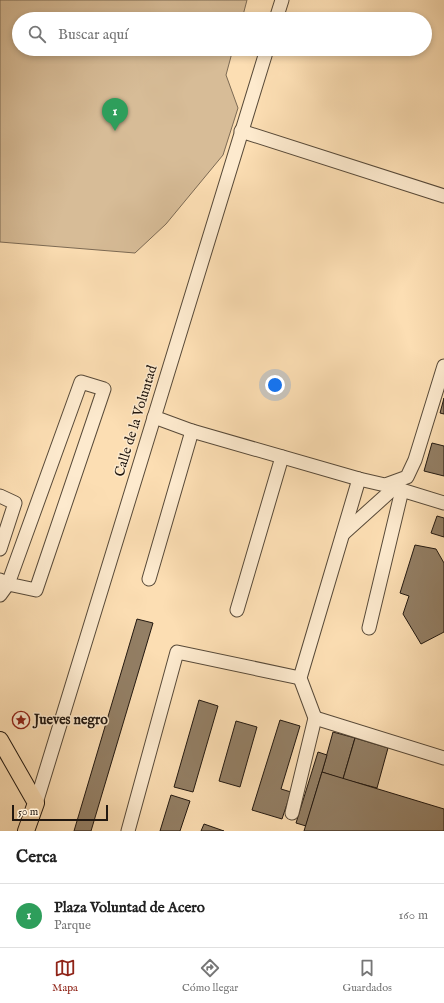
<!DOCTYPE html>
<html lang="es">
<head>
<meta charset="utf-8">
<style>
	:root { --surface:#fff; --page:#f2f2f2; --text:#222; --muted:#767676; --line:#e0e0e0; --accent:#8f2418 }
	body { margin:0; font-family:"IM FELL English",serif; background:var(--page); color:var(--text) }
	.scale { position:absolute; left:12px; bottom:10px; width:96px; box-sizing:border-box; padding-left:4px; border:2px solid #221810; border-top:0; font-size:11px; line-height:14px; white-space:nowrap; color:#221810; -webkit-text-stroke:3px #fdeace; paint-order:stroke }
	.you { position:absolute; left:275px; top:385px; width:14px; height:14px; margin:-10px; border:3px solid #fff; border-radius:50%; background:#1a73e8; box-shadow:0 0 0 6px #1a73e833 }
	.badge { display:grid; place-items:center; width:26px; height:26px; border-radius:50%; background:var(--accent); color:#fff; font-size:13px; font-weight:700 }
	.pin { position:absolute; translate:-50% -33px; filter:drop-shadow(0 1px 2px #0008) }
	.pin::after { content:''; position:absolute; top:21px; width:14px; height:12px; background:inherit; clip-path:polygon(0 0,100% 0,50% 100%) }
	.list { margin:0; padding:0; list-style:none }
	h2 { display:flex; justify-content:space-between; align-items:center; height:52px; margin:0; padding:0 16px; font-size:17px }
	h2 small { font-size:13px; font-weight:400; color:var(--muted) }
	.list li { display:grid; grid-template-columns:26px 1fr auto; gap:12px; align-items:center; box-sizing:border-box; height:64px; padding:0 16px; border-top:1px solid var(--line) }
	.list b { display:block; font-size:15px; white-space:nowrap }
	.list p { margin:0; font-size:13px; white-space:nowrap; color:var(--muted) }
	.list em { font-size:13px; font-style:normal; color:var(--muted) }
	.icon { flex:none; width:22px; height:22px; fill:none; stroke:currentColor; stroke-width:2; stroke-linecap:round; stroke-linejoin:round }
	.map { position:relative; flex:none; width:444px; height:831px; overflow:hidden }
	.search { position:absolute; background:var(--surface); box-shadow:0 2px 6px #0003; left:12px; right:12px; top:12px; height:44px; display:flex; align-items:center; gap:10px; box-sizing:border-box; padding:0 14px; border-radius:22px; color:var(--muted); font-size:15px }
	.sheet { height:116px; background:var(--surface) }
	nav { display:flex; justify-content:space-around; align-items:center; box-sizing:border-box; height:56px; border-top:1px solid var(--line); background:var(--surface); font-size:11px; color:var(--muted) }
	nav a { display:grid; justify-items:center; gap:2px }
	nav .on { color:var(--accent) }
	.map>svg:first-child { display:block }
	.green { fill:#d7bc97; stroke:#7c6a54 }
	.building { fill:#937f65; stroke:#221810 }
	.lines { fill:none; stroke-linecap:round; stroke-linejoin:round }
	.minor-casing { stroke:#584a39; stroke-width:15 }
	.major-casing { stroke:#221810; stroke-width:18 }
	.minor { stroke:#fdeace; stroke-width:13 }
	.major { stroke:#fcdeb3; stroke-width:16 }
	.labels { text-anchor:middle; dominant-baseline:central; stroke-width:3; stroke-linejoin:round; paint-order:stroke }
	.street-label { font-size:14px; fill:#221810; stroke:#fdeace }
	.poi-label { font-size:14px; font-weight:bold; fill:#221810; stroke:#fdeace; text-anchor:start }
</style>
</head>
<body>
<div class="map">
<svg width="444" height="831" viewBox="0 0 444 831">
	<rect width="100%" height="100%" fill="#fcdeb3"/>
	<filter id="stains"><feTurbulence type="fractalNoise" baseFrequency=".005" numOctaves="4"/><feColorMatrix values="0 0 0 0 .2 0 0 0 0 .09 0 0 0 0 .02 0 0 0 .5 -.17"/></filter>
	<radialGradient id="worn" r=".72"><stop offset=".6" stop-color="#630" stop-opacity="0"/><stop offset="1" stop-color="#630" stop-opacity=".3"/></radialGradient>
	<polygon class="green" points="0,0 247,0 242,19 19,19 19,49 233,49 226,75 238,108 223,155 166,224 135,253 0,242"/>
	<g class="building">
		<polygon points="444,398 444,414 440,413"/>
		<polygon points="432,443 444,446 444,476 424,471"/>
		<polygon points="437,516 444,518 444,537 431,533"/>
		<polygon points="415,545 436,549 444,563 444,632 421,644 403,614 409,596 400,593"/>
		<polygon points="137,619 153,623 91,831 74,831"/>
		<polygon points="199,700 218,706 193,792 174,787"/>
		<polygon points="280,720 300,726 281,789 291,792 282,819 252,810"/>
		<polygon points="236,721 257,727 240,787 219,781"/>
		<polygon points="333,732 355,738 343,779 322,772"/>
		<polygon points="355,738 388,748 377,788 343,779"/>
		<polygon points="318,752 327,755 306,826 296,823"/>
		<polygon points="322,772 444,809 444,831 304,831"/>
		<polygon points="171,795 190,801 180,831 160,831"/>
		<polygon points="204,824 224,831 201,831"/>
	</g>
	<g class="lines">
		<defs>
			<g id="minor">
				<polyline points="276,19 282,0"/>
				<polyline points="241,131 444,196"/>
				<polyline points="154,417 192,431 359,479 385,485 407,477 415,460 444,366"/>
				<polyline points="395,488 444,503"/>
				<polyline points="0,496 15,503 0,549"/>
				<polyline points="343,534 394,488"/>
				<polyline points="149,579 192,431"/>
				<polyline points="0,580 8,584 36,590 104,389 81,382 8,584 0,595"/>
				<polyline points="237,610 282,457"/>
				<polyline points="369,628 402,490"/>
				<polyline points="315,718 444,758"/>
				<polyline points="36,803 267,49"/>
				<polyline points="292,813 315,718 300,678 359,479"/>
				<polyline points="128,831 177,652 300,678"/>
			</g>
			<polyline id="major" points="0,740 36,803 26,831"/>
		</defs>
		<use href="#minor" class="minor-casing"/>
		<use href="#major" class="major-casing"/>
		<use href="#minor" class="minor"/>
		<use href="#major" class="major"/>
	</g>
	<defs>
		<symbol id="sight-ring" viewBox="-11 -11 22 22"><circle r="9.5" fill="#fdeace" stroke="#8f2418" stroke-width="1.5"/><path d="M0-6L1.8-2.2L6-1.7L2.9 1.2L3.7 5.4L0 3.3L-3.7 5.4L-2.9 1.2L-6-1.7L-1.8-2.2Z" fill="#8f2418"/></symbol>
	</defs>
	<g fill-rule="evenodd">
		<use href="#sight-ring" x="11" y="710" width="20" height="20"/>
	</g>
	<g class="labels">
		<g class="street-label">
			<text transform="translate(136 421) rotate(-73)">Calle de la Voluntad</text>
		</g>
		<g class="poi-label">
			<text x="34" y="720">Jueves negro</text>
		</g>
	</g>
	<rect width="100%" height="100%" filter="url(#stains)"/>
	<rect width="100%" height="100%" fill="url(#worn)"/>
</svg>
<div class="scale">50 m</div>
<div class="you"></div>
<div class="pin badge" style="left:115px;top:131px;background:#2e9e5b">1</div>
<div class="search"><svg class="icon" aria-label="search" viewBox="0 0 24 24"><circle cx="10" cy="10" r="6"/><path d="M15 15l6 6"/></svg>Buscar aquí</div>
</div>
<section class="sheet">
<h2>Cerca<small></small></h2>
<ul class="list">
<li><span class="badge" style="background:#2e9e5b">1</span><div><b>Plaza Voluntad de Acero</b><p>Parque</p></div><em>160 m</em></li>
</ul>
</section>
<nav>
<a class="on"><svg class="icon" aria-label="map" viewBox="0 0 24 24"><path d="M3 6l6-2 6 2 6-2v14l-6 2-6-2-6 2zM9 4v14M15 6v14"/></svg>Mapa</a>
<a><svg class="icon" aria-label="directions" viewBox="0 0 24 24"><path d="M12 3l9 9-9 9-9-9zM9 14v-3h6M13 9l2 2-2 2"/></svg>Cómo llegar</a>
<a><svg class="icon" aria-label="saved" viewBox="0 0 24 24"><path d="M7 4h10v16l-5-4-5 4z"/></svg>Guardados</a>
</nav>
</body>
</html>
